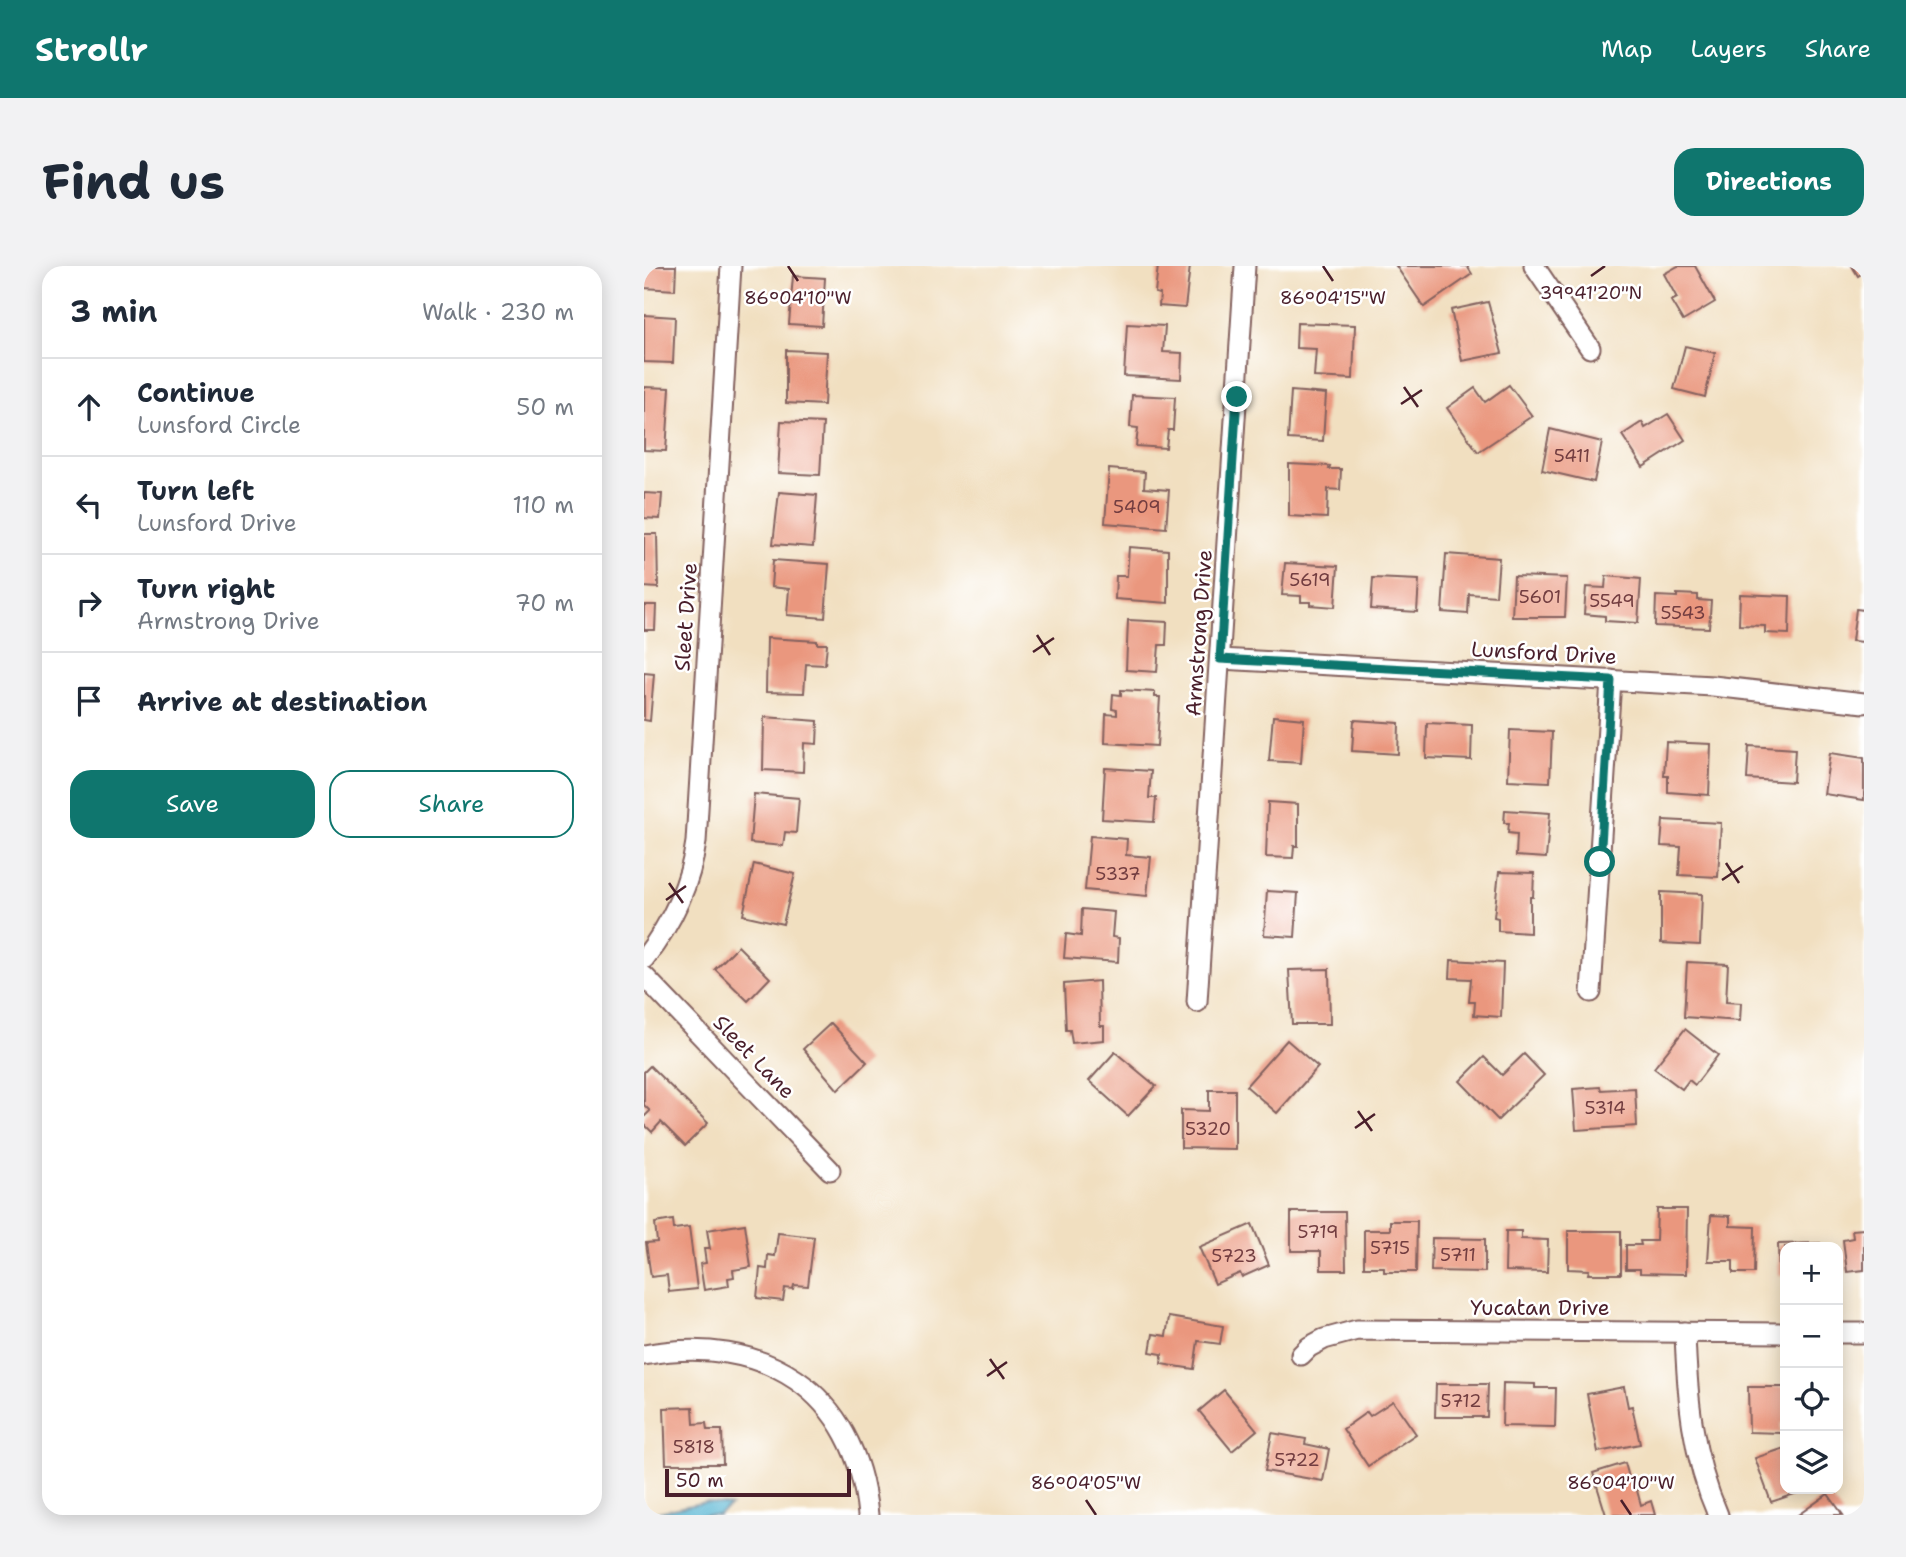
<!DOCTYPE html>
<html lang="en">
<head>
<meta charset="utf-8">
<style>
	:root { --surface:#fff; --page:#f2f2f3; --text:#1f2937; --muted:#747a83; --line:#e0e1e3; --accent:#0f766e }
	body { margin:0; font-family:"Shantell Sans",sans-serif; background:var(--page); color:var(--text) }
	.controls { position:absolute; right:21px; bottom:21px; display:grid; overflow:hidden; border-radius:14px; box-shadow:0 4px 18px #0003 }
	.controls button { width:63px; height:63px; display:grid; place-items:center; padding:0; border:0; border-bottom:2px solid var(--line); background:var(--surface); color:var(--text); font:35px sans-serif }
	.scale { position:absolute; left:21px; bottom:18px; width:186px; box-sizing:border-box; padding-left:7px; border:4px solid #4a1f2b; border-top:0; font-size:19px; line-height:24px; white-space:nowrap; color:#4a1f2b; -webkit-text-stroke:5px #fff; paint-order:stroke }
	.stop { position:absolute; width:21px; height:21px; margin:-16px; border:5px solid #0f766e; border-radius:50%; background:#fff }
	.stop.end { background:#0f766e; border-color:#fff; box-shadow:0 2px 7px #0008 }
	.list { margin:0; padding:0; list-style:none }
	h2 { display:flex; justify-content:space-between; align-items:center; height:91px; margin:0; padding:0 28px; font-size:30px }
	h2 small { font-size:23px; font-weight:400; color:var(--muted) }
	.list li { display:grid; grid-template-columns:46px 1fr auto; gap:21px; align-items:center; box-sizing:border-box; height:98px; padding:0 28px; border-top:2px solid var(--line) }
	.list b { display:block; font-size:26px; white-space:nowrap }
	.list p { margin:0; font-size:23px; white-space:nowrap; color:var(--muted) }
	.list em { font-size:23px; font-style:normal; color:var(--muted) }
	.actions { display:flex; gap:14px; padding:21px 28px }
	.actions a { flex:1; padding:16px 0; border:2px solid var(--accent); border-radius:21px; text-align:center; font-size:24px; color:var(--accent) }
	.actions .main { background:var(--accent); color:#fff }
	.icon { flex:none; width:38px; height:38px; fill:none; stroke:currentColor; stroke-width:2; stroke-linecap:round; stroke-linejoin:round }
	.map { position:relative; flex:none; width:1220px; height:1249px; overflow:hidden; border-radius:21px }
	header { display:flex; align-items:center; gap:42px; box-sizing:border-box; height:98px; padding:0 35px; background:var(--accent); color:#fff }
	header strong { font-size:33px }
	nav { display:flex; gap:38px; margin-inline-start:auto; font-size:24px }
	.intro { display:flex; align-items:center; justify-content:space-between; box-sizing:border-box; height:168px; padding:0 42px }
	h1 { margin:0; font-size:49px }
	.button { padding:18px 32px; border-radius:21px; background:var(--accent); color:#fff; font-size:24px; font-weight:700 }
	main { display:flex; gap:42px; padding:0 42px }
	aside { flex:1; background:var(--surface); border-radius:21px; box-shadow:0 4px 18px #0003 }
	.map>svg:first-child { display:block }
	.water { fill:#53b4d2; stroke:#4e6a7e; stroke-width:2 }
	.building { fill:#ea977e }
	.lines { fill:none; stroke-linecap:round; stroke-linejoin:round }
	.street-casing { stroke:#84625f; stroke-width:23 }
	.street { stroke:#fff; stroke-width:19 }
	.route { stroke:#0f766e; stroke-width:9 }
	.ticks { fill:none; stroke:#4a1f2b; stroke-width:2.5 }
	.labels { text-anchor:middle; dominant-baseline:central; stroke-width:5; stroke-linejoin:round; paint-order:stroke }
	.number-label { font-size:18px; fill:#723d40 }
	.street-label { font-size:21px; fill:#4a1f2b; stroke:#fff }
	.ticks-label { font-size:18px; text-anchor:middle; fill:#4a1f2b; stroke:#fff; stroke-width:5; stroke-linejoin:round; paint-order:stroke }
</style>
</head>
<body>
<header>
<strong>Strollr</strong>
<nav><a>Map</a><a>Layers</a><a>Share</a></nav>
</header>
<div class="intro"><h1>Find us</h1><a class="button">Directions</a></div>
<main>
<aside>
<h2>3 min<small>Walk · 230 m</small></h2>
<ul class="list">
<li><svg class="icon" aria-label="ahead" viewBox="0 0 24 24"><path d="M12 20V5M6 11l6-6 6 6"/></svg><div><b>Continue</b><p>Lunsford Circle</p></div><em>50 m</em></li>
<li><svg class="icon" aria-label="left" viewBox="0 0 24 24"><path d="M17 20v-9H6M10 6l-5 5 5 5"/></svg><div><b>Turn left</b><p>Lunsford Drive</p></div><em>110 m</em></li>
<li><svg class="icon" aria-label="right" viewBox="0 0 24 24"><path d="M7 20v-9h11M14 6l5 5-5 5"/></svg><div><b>Turn right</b><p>Armstrong Drive</p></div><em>70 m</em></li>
<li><svg class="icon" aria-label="arrive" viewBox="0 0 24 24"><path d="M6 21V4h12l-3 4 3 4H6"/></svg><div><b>Arrive at destination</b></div></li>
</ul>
<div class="actions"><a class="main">Save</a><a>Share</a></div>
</aside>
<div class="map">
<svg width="1220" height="1249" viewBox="0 0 1220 1249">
	<rect width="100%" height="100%" fill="#fff"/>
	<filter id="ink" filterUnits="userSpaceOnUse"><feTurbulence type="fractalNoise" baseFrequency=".0143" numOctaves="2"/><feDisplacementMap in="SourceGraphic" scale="14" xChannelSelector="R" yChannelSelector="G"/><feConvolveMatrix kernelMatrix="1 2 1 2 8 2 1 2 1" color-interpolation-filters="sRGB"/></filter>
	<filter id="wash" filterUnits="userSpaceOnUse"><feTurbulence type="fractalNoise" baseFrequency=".00686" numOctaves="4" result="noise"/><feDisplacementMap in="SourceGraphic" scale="28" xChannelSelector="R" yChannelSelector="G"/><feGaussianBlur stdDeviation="1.57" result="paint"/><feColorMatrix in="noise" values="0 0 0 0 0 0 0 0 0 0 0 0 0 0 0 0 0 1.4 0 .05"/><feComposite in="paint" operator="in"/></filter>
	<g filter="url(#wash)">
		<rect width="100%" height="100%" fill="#f1dfc0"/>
		<polygon class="water" points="62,1236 86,1240 74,1249 0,1249"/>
		<g id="blocks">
			<g class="building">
				<polygon points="0,0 32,0 31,24 0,22"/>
				<polygon points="514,0 546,0 541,42 515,40 516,28 511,27"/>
				<polygon points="752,0 823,0 828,8 780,41"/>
				<polygon points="1034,0 1051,0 1071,36 1039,55 1027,35 1033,32 1020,8"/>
				<polygon points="1208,0 1220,0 1220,6 1214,10"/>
				<polygon points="149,10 181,12 178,60 145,58"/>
				<polygon points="844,36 858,87 818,95 807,44"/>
				<polygon points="0,49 31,51 29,97 0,96"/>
				<polygon points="653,57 711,59 709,113 670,111 672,83 652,82"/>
				<polygon points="483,58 521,60 519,86 538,87 537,113 480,110"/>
				<polygon points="1041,80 1071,87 1061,131 1030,123"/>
				<polygon points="142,84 183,86 180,139 142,137"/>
				<polygon points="865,119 888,150 834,186 803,142 831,122 841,136"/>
				<polygon points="0,121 26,122 22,185 0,184"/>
				<polygon points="647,125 682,128 679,175 644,173"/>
				<polygon points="488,129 531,131 529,164 524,164 522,182 492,180 494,162 486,161"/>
				<polygon points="1024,148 1041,174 999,201 978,169 998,156 1001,162"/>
				<polygon points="137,155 179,157 176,209 134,207"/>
				<polygon points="906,163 958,176 950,216 898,204"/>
				<polygon points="645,198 686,200 685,203 697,203 696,224 684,223 683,252 645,250"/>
				<polygon points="465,203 501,206 500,222 525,224 522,262 461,257"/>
				<polygon points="135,226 173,229 169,281 129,278"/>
				<polygon points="0,227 18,228 16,253 0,252"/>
				<polygon points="0,268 13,268 14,322 0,321"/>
				<polygon points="485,281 524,284 524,337 471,333 472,310 483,310"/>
				<polygon points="802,288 855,292 852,330 825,328 824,348 798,346"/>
				<polygon points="129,294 185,298 181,352 143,349 145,323 127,321"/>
				<polygon points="641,297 694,300 691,341 666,339 666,336 657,336 657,330 638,329"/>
				<polygon points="870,310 923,312 921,351 868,351"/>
				<polygon points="962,310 997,313 994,357 961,355 961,350 940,348 942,321 961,322"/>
				<polygon points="729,312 775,314 773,346 727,343"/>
				<polygon points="1033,328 1054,329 1054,334 1067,335 1065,362 1011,360 1012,330 1033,331"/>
				<polygon points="1096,328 1146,330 1145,368 1121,367 1121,360 1095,359"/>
				<polygon points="0,339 12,339 11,364 0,364"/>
				<polygon points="1212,343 1220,344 1220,376 1208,375"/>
				<polygon points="484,354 523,356 522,379 515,379 513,406 482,404"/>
				<polygon points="123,372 173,375 173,378 183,378 181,399 162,398 160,427 122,426"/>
				<polygon points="0,407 10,408 6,455 0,454"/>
				<polygon points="477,424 511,426 511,431 516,431 513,480 461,477 462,448 473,449 473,444 468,443 469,428 477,429"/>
				<polygon points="629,450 660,453 657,497 625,495"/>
				<polygon points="120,451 174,455 173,478 160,477 159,506 119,504"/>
				<polygon points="710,454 755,457 754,488 708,485"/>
				<polygon points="783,457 828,459 827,494 782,492"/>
				<polygon points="866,464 908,466 906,516 864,514"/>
				<polygon points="1022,476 1067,478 1065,529 1024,526 1024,510 1020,510"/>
				<polygon points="1105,480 1151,483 1149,516 1103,513"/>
				<polygon points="1186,487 1220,492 1220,534 1180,528"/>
				<polygon points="461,502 507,505 505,532 512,532 510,556 458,553"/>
				<polygon points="110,528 155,532 152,567 141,566 139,580 106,577"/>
				<polygon points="624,536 654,538 654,580 650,580 649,592 622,591"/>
				<polygon points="861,544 906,547 902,592 872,590 873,568 864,567 865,557 860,557"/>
				<polygon points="1019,554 1077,557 1074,611 1035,609 1037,581 1017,580"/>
				<polygon points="446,570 483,573 482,589 507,591 503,630 441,624"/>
				<polygon points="110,598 151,608 139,658 99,649"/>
				<polygon points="855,606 890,607 889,631 886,631 886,667 854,665 854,652 850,651"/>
				<polygon points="623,625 654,627 651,671 620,669"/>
				<polygon points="1017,626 1058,628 1056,679 1017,677"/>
				<polygon points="438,643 470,646 468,671 475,672 474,696 420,692 422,668 437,670"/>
				<polygon points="94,680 126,712 104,735 71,703"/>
				<polygon points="807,694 859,697 857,751 830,749 831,736 825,736 827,713 806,712"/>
				<polygon points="1043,696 1084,698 1082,736 1097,737 1096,755 1040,751"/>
				<polygon points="685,703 686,758 648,758 645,704"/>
				<polygon points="455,715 456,760 460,760 460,774 428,777 426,764 422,764 420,718"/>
				<polygon points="187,757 223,796 194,824 159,783"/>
				<polygon points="1041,763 1074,789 1051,819 1045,814 1038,823 1010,802"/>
				<polygon points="643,774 674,801 633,847 602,820"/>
				<polygon points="471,786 512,820 484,850 445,815"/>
				<polygon points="880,788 900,809 854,854 816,815 840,791 858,809"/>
				<polygon points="6,800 64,857 41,880 17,856 8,866 0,858 0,851 6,845 0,839 0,806"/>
				<polygon points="956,821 957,824 991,822 993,860 932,864 929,823"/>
				<polygon points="565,824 591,824 591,883 537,882 537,844 565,845"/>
				<polygon points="1013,943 1043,943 1042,1008 996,1007 996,1003 982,1003 982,979 997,979 996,975 1012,975"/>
				<polygon points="647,946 701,946 702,1004 677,1004 677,985 647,985"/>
				<polygon points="1067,949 1086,950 1086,960 1111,961 1110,1007 1089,1007 1089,995 1064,995"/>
				<polygon points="29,954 30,963 45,961 53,1023 25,1026 23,1009 7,1011 2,977 13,976 11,957"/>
				<polygon points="746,955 773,955 772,1006 740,1006 740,1001 720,1001 720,964 746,964"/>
				<polygon points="101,958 107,1001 89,1004 90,1011 84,1012 85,1020 60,1024 56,998 62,997 60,983 66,983 63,964"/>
				<polygon points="608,958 625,999 598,1011 596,1007 571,1018 555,981"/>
				<polygon points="1220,963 1220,1004 1203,1006 1199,974 1209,972 1208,964"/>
				<polygon points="862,965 877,965 877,973 904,974 903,1006 861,1005"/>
				<polygon points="924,965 977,965 977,1008 944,1008 945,1004 924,1003"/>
				<polygon points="134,967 170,971 164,1020 150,1019 149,1023 141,1022 139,1035 113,1032 116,1002 123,1003 124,989 131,990"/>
				<polygon points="788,972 841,973 841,1006 787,1005"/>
				<polygon points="1176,977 1176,981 1141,981 1141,1009 1135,1009 1134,978"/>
				<polygon points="525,1051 579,1060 576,1078 554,1075 550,1103 517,1098 518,1088 506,1086 509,1068 522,1070"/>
				<polygon points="859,1117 891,1118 891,1122 912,1122 911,1161 858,1160"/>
				<polygon points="792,1118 844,1118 843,1151 791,1151"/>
				<polygon points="980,1121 984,1141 988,1140 996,1178 954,1186 943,1128"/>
				<polygon points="1104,1121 1141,1121 1141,1157 1137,1157 1137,1167 1105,1166"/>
				<polygon points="580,1124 613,1164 588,1185 555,1145"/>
				<polygon points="749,1135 772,1168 724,1200 699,1163 723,1146 726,1150"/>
				<polygon points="49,1141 50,1158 62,1157 63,1164 78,1164 79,1198 22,1198 20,1142"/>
				<polygon points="628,1167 662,1173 661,1178 685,1183 679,1215 621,1205"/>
				<polygon points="1141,1182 1141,1223 1165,1223 1127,1236 1111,1192"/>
				<polygon points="981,1197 988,1222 992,1221 997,1239 1007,1235 1011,1249 962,1249 949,1207"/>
				<polygon points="1184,1228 1199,1249 1154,1249"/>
			</g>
		</g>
	</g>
	<g filter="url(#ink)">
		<use href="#blocks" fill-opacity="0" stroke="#84625f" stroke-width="2"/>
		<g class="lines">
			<defs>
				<g id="street">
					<polyline points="890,0 946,82"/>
					<polyline points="576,393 1069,420 1220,437"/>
					<path d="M0,693C27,658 46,621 52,576L87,0"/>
					<polyline points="0,710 186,904"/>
					<polyline points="947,726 967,414"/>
					<polyline points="553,736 601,0"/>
					<path d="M1041,1066C1043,1129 1048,1190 1074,1249"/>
					<polyline points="1194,1067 1220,1067"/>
					<path d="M0,1089C119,1067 212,1124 224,1249"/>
					<polyline points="657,1089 665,1081 680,1073 713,1064 1141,1067"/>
				</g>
			</defs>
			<use href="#street" class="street-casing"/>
			<use href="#street" class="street"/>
		</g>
	</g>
	<g class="lines" filter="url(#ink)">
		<polyline class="route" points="593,131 576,393 967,414 956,596"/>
	</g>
	<path class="ticks" d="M144,0L154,15M679,0L689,15M947,10L961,0M760,121L774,141M757,138L778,124M393,369L406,389M389,386L410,372M1082,597L1095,617M1078,614L1099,600M25,617L39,637M22,634L42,620M714,845L728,865M711,862L731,848M346,1093L360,1113M343,1110L363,1096M442,1234L452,1249M977,1234L987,1249"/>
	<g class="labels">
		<g class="number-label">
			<text x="928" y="190">5411</text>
			<text x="493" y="241">5409</text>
			<text x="666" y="314">5619</text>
			<text x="896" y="331">5601</text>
			<text x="968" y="335">5549</text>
			<text x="1039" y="347">5543</text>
			<text x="474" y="608">5337</text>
			<text x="961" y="842">5314</text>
			<text x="564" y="863">5320</text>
			<text x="674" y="966">5719</text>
			<text x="746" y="982">5715</text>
			<text x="814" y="989">5711</text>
			<text x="590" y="990">5723</text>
			<text x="817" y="1135">5712</text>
			<text x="50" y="1181">5818</text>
			<text x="653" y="1194">5722</text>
		</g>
		<g class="street-label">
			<text transform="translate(42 351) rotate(-86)">Sleet Drive</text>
			<text transform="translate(555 367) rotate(-86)">Armstrong Drive</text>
			<text transform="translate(900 387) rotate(3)">Lunsford Drive</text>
			<text transform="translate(110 791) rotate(46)">Sleet Lane</text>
			<text x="896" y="1042">Yucatan Drive</text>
		</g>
	</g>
	<g class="ticks-label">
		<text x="947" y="33">39°41'20"N</text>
		<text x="154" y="38">86°04'10"W</text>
		<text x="689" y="38">86°04'15"W</text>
		<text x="442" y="1223">86°04'05"W</text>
		<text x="977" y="1223">86°04'10"W</text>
	</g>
</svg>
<div class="controls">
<button>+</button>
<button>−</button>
<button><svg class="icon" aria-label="locate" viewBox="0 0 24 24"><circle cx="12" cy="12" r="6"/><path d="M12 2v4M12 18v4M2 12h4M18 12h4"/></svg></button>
<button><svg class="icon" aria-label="layers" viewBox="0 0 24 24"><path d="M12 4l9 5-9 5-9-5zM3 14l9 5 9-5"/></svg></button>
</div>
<div class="scale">50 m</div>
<div class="stop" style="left:956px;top:596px"></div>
<div class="stop end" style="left:593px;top:131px"></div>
</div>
</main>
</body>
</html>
